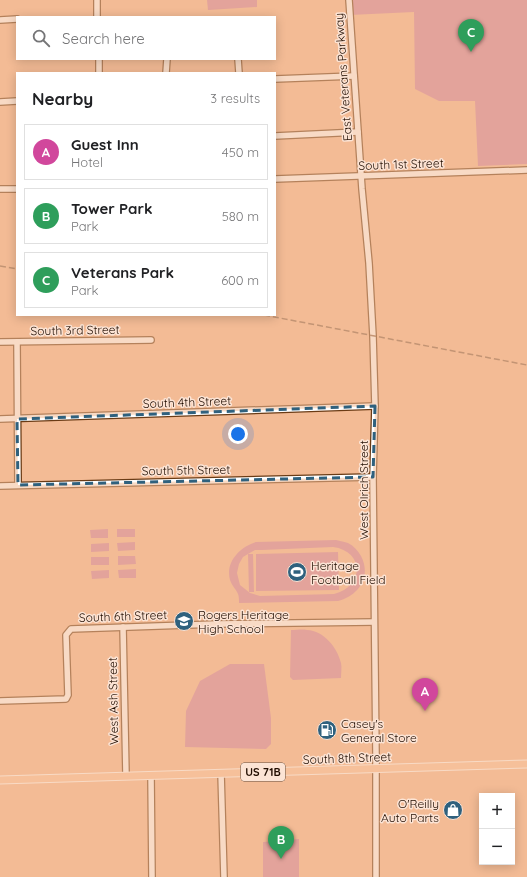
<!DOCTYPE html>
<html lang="en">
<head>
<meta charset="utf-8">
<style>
	:root { --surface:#fff; --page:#f6f6f6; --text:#202124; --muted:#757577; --line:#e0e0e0; --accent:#d93025 }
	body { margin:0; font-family:Quicksand,sans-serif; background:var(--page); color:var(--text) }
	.controls { position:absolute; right:12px; bottom:12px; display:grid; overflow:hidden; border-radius:0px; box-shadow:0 2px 10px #0003 }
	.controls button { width:36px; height:36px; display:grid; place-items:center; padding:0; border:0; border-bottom:1px solid var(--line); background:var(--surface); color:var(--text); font:20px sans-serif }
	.you { position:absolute; left:238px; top:434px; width:14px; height:14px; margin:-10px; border:3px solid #fff; border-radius:50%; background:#1a73e8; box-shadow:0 0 0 6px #1a73e833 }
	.badge { display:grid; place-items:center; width:26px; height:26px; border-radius:50%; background:var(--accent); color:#fff; font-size:13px; font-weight:700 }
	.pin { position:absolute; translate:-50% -33px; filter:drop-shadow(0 1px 2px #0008) }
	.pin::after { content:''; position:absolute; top:21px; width:14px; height:12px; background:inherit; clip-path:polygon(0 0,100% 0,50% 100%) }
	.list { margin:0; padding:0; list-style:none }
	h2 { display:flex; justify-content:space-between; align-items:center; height:52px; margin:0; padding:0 16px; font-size:17px }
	h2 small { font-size:13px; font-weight:400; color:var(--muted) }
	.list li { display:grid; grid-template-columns:26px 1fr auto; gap:12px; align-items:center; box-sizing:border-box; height:56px; margin:0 8px 8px; padding:0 8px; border:1px solid var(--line); border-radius:0px }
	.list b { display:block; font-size:15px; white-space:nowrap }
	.list p { margin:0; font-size:13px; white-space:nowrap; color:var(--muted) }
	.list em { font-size:13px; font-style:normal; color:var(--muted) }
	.icon { flex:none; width:22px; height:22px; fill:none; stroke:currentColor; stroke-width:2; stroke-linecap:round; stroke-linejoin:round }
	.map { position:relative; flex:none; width:527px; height:877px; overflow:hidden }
	.search { position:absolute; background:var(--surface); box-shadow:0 2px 10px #0003; left:16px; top:16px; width:260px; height:44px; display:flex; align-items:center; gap:10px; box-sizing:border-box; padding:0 14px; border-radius:0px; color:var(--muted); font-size:15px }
	.panel { position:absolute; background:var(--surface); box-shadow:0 2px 10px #0003; left:16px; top:72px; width:260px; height:244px; border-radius:0px }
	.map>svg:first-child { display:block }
	.green { fill:#d186a2; fill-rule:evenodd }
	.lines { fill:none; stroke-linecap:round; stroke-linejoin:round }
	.minor-casing { stroke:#6a3b15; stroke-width:8 }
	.major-casing { stroke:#fff; stroke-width:9 }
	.minor { stroke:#fff; stroke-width:5.5 }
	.major { stroke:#fac6a0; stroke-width:7 }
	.rail { stroke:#8b654c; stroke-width:1.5; stroke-dasharray:6 3; stroke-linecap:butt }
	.marked { fill:none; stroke:#2f617e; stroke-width:3; stroke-dasharray:8 5; stroke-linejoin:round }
	.labels { text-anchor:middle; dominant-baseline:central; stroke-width:3; stroke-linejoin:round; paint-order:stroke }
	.shield { fill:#fce4d5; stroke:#634e41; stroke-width:1 }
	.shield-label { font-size:11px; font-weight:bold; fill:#210d01 }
	.street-label { font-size:12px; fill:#210d01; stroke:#fce4d5 }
	.poi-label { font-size:12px; fill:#210d01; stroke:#fce4d5; text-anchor:start }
</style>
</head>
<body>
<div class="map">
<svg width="527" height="877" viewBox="0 0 527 877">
	<rect width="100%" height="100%" fill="#f3bb95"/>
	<g class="green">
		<polygon points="207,0 257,0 257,7 208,10"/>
		<polygon points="349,0 527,0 527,164 478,166 475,101 439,101 415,89 414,12 350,15"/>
		<polygon points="108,529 108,538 91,538 90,530"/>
		<rect x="117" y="529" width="18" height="8"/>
		<path d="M336,540C340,541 345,542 348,543C354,546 358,551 361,556C372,577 358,596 338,601L239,603C239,601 239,596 238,594C236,589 232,586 230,580C225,562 240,547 256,542ZM333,547C364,551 365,586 334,594L260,596L250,593L240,585L237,573L239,564L243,557L248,554L249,592H254L253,554H248L255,550H262Z"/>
		<polygon points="135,542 135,550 118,551 117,543"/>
		<polygon points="109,543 109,551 91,552 91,544"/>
		<polygon points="338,552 339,590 256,591 256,554"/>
		<polygon points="118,556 135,556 136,564 118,565"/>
		<rect x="91" y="557" width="18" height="8"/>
		<polygon points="136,569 136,578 119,578 118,570"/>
		<polygon points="109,570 109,578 92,579 91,571"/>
		<path d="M291,630C297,630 302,629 307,630C324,631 337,647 341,663C342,667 341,673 341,678L293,680L290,677Z"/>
		<polygon points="230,664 264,664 271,718 271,744 266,749 185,747 186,711 200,681"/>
		<polygon points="299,839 299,877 263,877 263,842"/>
	</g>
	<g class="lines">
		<defs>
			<g id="minor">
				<polyline points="97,0 97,17"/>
				<polyline points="349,0 362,189 369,263 373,336 375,406 373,477 376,755 376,877"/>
				<polyline points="0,20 17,19"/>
				<polyline points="99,59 99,73"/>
				<polyline points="238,59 239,73"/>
				<polyline points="166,73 167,59"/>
				<polyline points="275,79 354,76"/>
				<polyline points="0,102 17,101"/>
				<polyline points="275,136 358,132"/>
				<polyline points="275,179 527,170"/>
				<polyline points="0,189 17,189"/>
				<polyline points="0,342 151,340"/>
				<polyline points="17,342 18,485"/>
				<polyline points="0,419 375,406"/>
				<polyline points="0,486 373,477"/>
				<polyline points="123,627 126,775"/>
				<polyline points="0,701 66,699 68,695 66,635 71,629 217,624 374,622"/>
				<polyline points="221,773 224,877"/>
				<polyline points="151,775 152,877"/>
			</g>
			<polyline id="major" points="0,780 527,764"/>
		</defs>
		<use href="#minor" class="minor-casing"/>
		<use href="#major" class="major-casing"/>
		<use href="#minor" class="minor"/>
		<use href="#major" class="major"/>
		<g class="rail">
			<polyline points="0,266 17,269"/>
			<polyline points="264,315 527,365"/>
		</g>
	</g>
	<path d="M0 0H527V877H0ZM375,406L373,477L18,485L17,419Z" fill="#f3bb95" fill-opacity=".55" fill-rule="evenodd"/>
	<path class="marked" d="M375,406L373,477L18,485L17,419Z"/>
	<defs>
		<symbol id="stadium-disc" viewBox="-11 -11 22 22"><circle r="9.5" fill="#2f617e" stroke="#fce4d5"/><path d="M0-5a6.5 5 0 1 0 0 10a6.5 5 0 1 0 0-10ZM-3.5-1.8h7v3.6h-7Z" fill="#fff"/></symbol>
		<symbol id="school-disc" viewBox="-11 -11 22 22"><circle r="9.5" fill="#2f617e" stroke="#fce4d5"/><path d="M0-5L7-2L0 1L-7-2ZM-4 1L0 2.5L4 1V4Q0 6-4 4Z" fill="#fff"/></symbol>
		<symbol id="fuel-disc" viewBox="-11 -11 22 22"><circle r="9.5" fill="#2f617e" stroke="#fce4d5"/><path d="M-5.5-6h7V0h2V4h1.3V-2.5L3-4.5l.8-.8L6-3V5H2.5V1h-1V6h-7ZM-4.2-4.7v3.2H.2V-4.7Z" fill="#fff"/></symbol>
		<symbol id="shop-disc" viewBox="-11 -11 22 22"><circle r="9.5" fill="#2f617e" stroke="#fce4d5"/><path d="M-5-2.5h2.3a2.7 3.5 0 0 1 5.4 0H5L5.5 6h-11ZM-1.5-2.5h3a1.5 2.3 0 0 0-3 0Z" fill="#fff"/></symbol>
	</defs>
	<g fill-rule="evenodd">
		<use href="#stadium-disc" x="286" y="561" width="22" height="22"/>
		<use href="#school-disc" x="173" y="610" width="22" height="22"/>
		<use href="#fuel-disc" x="316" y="719" width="22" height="22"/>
		<use href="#shop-disc" x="442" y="799" width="22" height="22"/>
	</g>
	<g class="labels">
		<rect class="shield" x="241" y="763" width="44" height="18" rx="3"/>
		<g class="shield-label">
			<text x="263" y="772">US 71B</text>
		</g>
		<g class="street-label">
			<text transform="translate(343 77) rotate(-94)">East Veterans Parkway</text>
			<text transform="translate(401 164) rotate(-2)">South 1st Street</text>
			<text transform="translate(75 330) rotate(-1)">South 3rd Street</text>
			<text transform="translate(187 402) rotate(-2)">South 4th Street</text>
			<text transform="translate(186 470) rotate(-1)">South 5th Street</text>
			<text transform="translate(363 490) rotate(-90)">West Olrich Street</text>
			<text transform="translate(123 616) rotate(-2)">South 6th Street</text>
			<text transform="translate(113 701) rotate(-91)">West Ash Street</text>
			<text transform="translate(347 758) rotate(-2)">South 8th Street</text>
		</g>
		<g class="poi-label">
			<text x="311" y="565">Heritage<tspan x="311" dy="14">Football Field</tspan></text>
			<text x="198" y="614">Rogers Heritage<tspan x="198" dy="14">High School</tspan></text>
			<text x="341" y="723">Casey's<tspan x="341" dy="14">General Store</tspan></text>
			<text x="439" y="803" text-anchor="end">O'Reilly<tspan x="439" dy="14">Auto Parts</tspan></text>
		</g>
	</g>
</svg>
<div class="controls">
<button>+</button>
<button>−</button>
</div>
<div class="you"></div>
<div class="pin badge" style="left:425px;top:711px;background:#d1479c">A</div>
<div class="pin badge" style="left:281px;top:859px;background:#2e9e5b">B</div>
<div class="pin badge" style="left:471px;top:52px;background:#2e9e5b">C</div>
<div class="search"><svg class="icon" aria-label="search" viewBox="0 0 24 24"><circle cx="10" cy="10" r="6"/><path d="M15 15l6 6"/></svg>Search here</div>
<section class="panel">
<h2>Nearby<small>3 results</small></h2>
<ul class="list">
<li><span class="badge" style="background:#d1479c">A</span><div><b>Guest Inn</b><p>Hotel</p></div><em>450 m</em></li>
<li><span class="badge" style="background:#2e9e5b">B</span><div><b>Tower Park</b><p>Park</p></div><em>580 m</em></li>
<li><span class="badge" style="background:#2e9e5b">C</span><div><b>Veterans Park</b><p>Park</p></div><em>600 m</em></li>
</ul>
</section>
</div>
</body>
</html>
